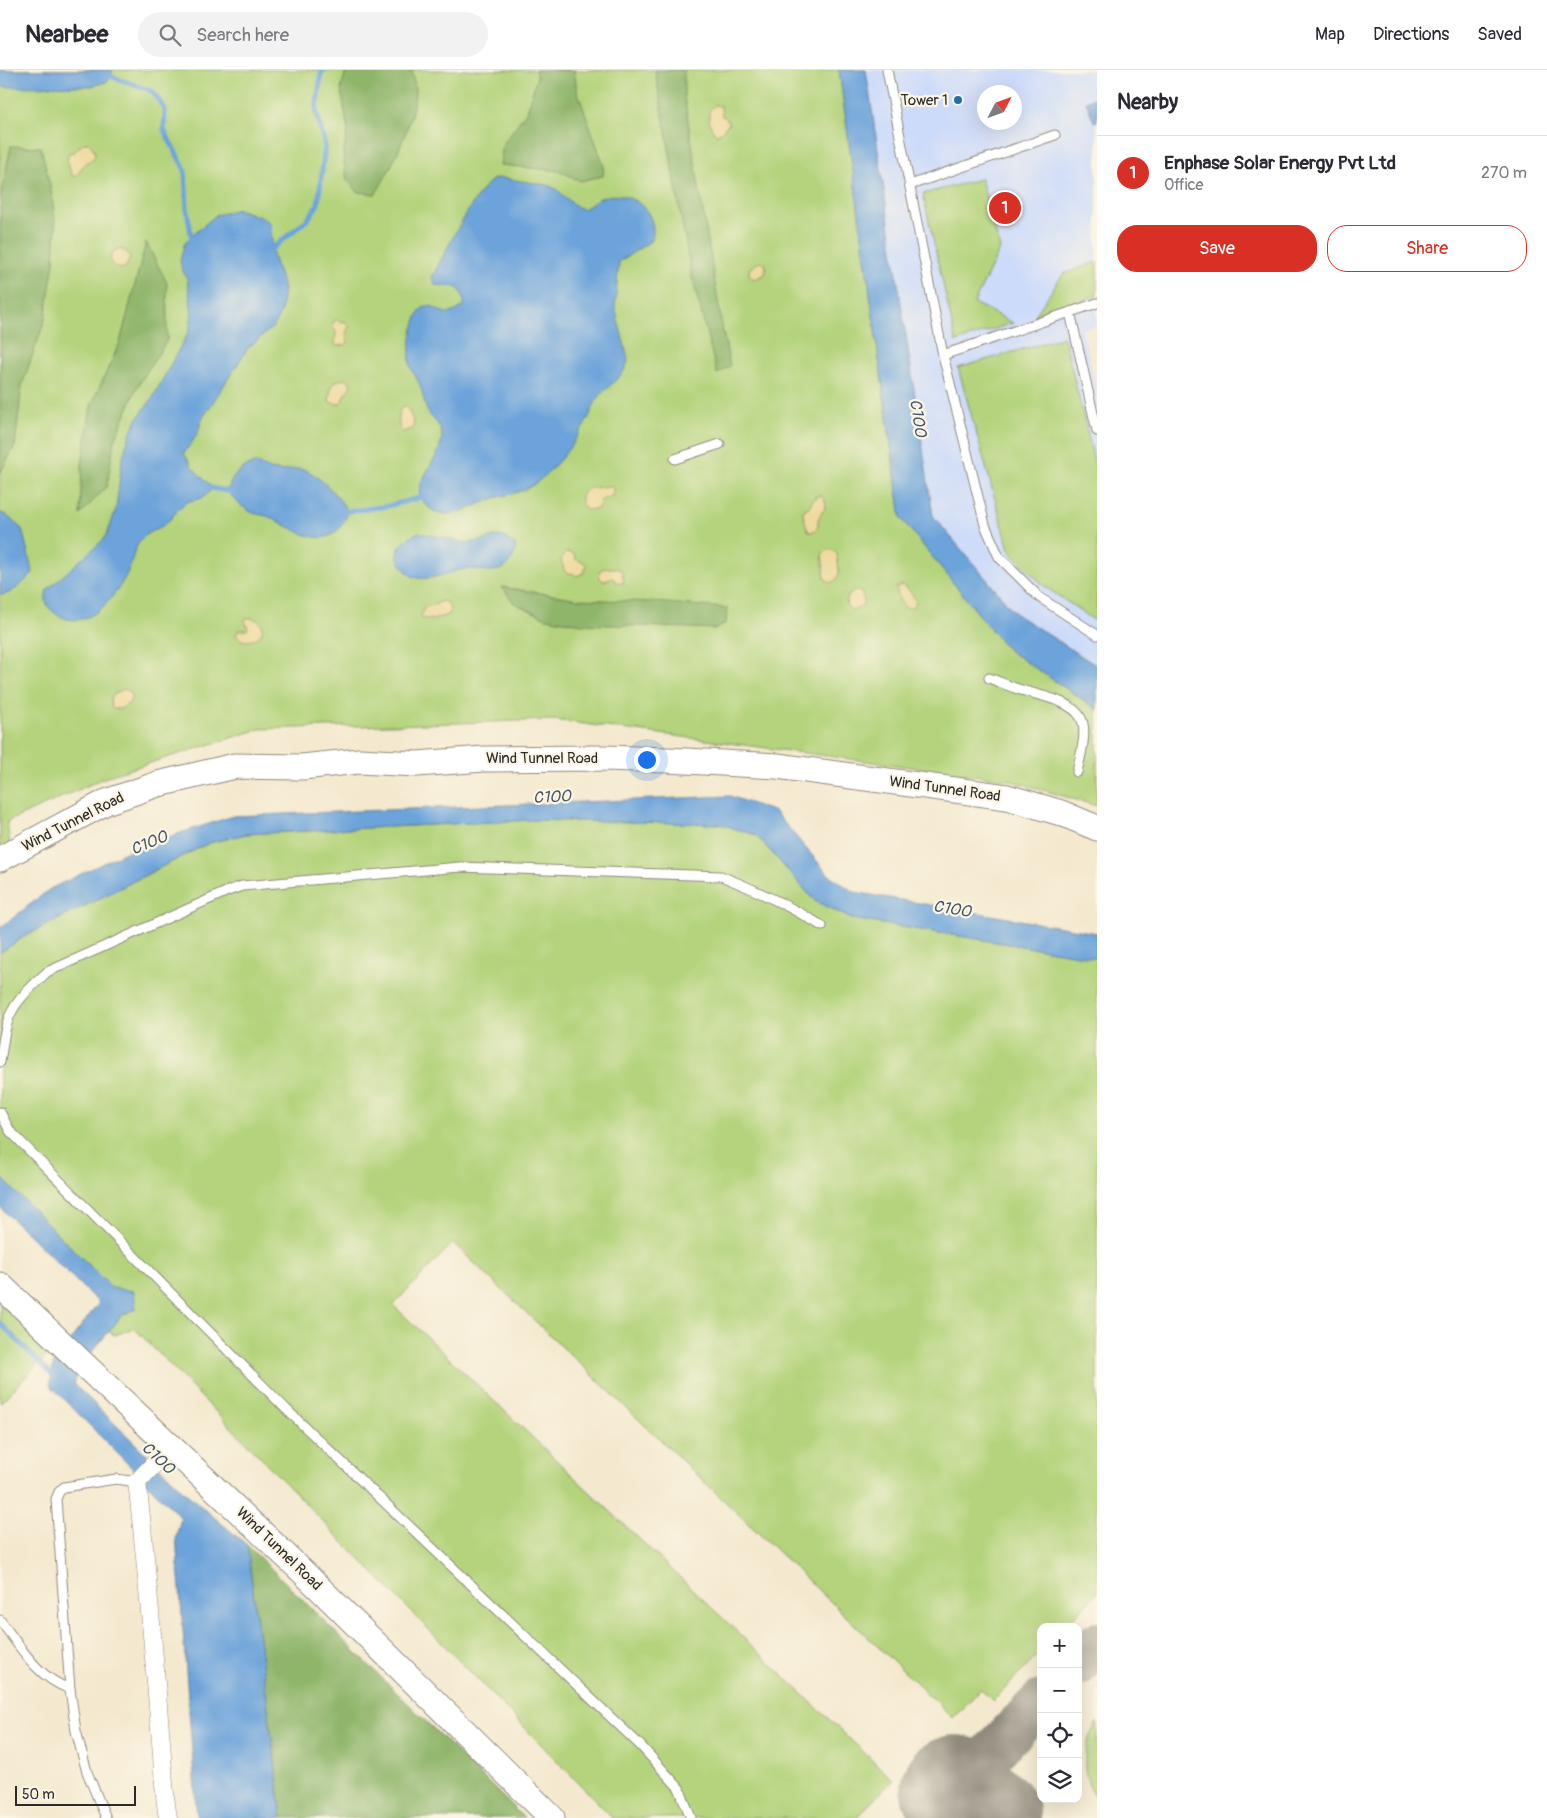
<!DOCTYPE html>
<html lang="en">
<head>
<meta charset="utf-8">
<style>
	:root { --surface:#fff; --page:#f2f2f3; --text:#2b2b33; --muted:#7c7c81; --line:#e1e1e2; --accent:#d93025 }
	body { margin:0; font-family:Pangolin,sans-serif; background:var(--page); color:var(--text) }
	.controls { position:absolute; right:15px; bottom:15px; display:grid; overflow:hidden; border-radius:10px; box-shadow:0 5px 20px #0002 }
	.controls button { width:45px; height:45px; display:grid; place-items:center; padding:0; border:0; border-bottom:1px solid var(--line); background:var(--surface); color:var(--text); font:25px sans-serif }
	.compass { position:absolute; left:977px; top:15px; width:45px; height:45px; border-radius:50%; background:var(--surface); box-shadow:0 5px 20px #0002; rotate:49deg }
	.scale { position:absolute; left:15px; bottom:12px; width:121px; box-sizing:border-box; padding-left:5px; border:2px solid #2b2b2b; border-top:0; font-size:14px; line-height:18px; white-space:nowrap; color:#2b2b2b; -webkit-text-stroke:4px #fcf5e5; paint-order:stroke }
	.you { position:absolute; left:646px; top:689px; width:18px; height:18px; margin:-12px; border:4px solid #fff; border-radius:50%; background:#1a73e8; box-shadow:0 0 0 8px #1a73e833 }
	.badge { display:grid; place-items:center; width:32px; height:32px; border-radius:50%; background:var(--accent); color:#fff; font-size:16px; font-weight:700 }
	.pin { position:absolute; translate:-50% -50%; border:2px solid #fff; box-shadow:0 1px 5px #0006 }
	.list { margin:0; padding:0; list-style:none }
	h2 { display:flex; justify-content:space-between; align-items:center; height:65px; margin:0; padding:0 20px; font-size:21px }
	h2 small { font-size:16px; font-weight:400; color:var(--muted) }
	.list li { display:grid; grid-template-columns:32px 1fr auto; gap:15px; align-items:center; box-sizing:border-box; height:75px; padding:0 20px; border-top:1px solid var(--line) }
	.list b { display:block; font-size:19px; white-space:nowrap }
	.list p { margin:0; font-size:16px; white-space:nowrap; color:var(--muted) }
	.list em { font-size:16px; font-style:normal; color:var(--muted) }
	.actions { display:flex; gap:10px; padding:15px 20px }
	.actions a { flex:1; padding:11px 0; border:1px solid var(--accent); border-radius:20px; text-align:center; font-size:18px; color:var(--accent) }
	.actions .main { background:var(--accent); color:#fff }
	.icon { flex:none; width:28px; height:28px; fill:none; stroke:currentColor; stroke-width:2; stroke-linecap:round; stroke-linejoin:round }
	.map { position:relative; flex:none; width:1097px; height:1748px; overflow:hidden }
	header { display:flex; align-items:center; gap:30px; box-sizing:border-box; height:70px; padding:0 25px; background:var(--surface); border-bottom:1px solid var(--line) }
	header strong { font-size:24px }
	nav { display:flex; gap:28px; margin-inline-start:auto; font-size:18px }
	.search { width:350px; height:45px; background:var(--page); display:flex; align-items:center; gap:12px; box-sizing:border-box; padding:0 18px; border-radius:28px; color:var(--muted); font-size:19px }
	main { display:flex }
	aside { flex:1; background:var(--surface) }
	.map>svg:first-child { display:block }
	.built { fill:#cddbfa; fill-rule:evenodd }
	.green { fill:#b4d37b; stroke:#707f53 }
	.forest { fill:#8fb56b; stroke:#5d704b }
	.sand { fill:#eeda9e; stroke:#8c8264 }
	.water { fill:#6ca3da; stroke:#4c6782 }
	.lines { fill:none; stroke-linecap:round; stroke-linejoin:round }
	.stream { stroke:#6ca3da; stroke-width:5 }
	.taxiway { stroke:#908a7d; stroke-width:44 }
	.runway { stroke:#908a7d; stroke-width:110 }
	.lane-casing { stroke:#908a7d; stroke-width:11 }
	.street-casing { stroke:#908a7d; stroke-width:19 }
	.secondary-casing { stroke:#908a7d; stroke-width:27 }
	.lane { stroke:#fff; stroke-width:9 }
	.street { stroke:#fff; stroke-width:18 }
	.secondary { stroke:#fff; stroke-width:25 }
	.poi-dot { fill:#1f6fb2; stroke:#fcf5e5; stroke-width:2 }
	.labels { text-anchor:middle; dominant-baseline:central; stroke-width:4.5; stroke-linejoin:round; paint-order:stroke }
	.poi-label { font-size:15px; fill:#2b2b2b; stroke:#fcf5e5; text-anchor:end }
	.street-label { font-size:15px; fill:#2b2b2b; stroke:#fcf5e5 }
	.water-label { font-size:16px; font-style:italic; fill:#425568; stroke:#fcf5e5 }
</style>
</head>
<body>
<header>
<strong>Nearbee</strong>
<div class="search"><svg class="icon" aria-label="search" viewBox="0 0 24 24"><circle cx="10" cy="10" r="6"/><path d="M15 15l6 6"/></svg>Search here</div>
<nav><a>Map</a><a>Directions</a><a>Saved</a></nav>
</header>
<main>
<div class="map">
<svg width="1097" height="1748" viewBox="0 0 1097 1748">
	<rect width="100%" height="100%" fill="#fcf5e5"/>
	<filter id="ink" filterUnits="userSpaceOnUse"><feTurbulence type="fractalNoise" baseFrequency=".02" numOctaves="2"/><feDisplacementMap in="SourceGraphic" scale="10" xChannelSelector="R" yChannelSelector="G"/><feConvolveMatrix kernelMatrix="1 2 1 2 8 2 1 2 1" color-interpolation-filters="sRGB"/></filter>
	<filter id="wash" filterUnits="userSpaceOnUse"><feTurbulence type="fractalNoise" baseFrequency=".0096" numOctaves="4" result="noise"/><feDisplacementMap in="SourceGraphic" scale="20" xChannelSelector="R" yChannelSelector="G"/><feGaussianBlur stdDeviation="1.12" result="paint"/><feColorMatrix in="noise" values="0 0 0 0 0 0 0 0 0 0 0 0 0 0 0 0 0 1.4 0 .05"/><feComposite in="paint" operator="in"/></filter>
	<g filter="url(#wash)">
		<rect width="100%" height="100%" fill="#f4e9cf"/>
		<path class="built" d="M866,0H1097V255L1082,260L1097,318V596L1016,544L933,446ZM984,22H1014V52H984Z"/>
		<g class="green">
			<polygon points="0,0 839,0 901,448 1007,579 1097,639 1097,736 1009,710 554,650 260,659 111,705 7,752 10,774 0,779"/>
			<polygon points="981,109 1000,179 974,233 1013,253 956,272 923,124"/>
			<polygon points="1097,192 1097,225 1034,247 1063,204"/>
			<polygon points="1064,267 1097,402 1097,552 1044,516 1010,482 958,298"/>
			<polygon points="532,750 721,754 756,765 815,831 852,849 1097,888 1097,1523 1065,1557 1041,1557 1041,1582 993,1631 981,1619 953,1648 453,1173 393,1235 893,1710 856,1748 613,1748 134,1258 115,1265 109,1262 122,1245 136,1239 112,1218 0,1106 0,883 25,866 209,773 246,764"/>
			<polygon points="0,1233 53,1279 0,1333"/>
			<path d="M1097,1652V1729C1079,1705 1082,1677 1097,1652Z"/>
		</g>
		<g class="forest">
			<path d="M346,0H412C412,6 415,13 415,19C416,47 391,101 375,124L358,122L347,111L343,85L348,60L341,19Z"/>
			<polygon points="535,0 574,0 577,20 604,96 603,106 580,111 560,101 500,95 503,74 527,41 537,7"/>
			<polygon points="655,0 684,0 684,26 723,262 730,296 717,304 691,203"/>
			<polygon points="11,76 41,77 51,120 56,157 54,192 45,250 22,315 15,376 0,403 0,129"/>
			<polygon points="146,172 167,213 167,270 136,319 114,372 107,416 80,445 82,394 91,336 120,272"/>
			<polygon points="502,517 579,529 653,532 727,538 726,553 716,559 582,554 546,548 514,533"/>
			<polygon points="247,1475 524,1748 282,1748"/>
		</g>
		<g class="sand">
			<path d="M715,35L721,36L722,46L725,47L729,53L721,62L717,64C709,60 709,50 709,41Z"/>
			<path d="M84,73H89C102,88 91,88 83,96C80,99 79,103 76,106H72L67,90L69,83L74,82Z"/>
			<polygon points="119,179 127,182 130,188 126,197 121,199 112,194 110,188 114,181"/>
			<polygon points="759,192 765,193 766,200 764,205 754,209 749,205 749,199"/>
			<polygon points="335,250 345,252 349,256 346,264 348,272 346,275 336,276 335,274 336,262 332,256"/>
			<polygon points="344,309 349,311 351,315 342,331 339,334 329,332 331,316 336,311"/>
			<path d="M404,336H407L414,353L412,359L402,362C397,357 399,347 400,339Z"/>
			<path d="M607,416H611L613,419V425L600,431L599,437L597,439L587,440C578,433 579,421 591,418C596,417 601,418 607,416Z"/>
			<path d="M817,426H822C831,438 821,440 818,450C818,453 818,456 817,459L811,462L808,461L803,445L804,439L808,438L814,428L816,429Z"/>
			<path d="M829,479L833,480L837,483C837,495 844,506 831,513L825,509L822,484Z"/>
			<polygon points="569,482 575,485 576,490 583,492 586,495 584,503 577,506 572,503 567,504 564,500 561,489 566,483"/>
			<polygon points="605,498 616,498 622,501 624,513 618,513 612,508 604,511 600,509 599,501"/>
			<path d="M901,515C909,518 913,525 916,532L913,537L906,538L900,531L896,518Z"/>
			<path d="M854,520L861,522L864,531C862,537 857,540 851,540L846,535L848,526Z"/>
			<polygon points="442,531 448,533 450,541 449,544 433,550 422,548 421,545 425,537 434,535"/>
			<path d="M246,548C257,547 267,555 260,566C252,571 243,574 236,565L239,560H247L248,558L245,551Z"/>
			<path d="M124,619C132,622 132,626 130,633L120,639H112L110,630L113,625Z"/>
		</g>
		<g class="water">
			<polygon points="0,0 112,0 112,7 106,12 92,16 6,17 0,16"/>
			<polygon points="839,0 866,0 933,446 1016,544 1097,596 1097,639 1007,579 901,448"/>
			<polygon points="1097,27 1097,51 1094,52 1086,31"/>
			<path d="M502,108L548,115C562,120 568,134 583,139C590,136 596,129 603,127C630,119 659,140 652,170L619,192L615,238L628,289C627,305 608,315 599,327C594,333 592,340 589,347C581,361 574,373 564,385C556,395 539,413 528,418C517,424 503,425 492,429C468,438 439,458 421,428C411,411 450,382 440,358C437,351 430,347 427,340C424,334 423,325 421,318C419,311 414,305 411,298C407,286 412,245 424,237C436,230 442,255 464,235C463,213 452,217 435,215L432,207C443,187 476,118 494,109C497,108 499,108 502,108Z"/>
			<path d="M238,139L266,149L271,155L273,185L284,219L281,242L273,257L248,278L202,349L197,365L184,383L192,397L213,418C210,421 206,426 202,428C197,430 192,430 187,432C177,438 172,450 162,456C156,460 148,462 143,468C134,476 133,489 129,499C117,526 87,566 55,543C46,537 44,530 47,520L104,469L108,462L116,439L122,390L130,363L137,349L152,329L189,261L192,245L190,229L187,208L182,200L180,191L184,175L189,168L216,145Z"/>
			<path d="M254,393C262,394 268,399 276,400C284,402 292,398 300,399C315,399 341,429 348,442C346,449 343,453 339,459C321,480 291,457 272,448C266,445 259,445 253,443C243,438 233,430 228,420C231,407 241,397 254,393Z"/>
			<path d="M0,443L5,444L22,459L33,503C24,511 13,525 0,525Z"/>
			<path d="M418,462L466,473L480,471L497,466L504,467L516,476C515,486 509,497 499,500C489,503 477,499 467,499C452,500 432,511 418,508C411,507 407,503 403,497C389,482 405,470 418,462Z"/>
			<polygon points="730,726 775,742 828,804 854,822 1097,863 1097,888 852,849 815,831 756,765 721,754 532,750 246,764 209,773 25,866 0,883 0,858 50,819 134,778 233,746"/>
			<polygon points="0,1106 112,1218 134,1221 136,1239 122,1245 80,1297 74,1314 188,1425 247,1475 282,1748 197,1748 176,1467 181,1448 50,1315 54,1291 99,1233 0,1137"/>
		</g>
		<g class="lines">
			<g class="stream">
				<polyline points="107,5 152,21 165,39 164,60 185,100 187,140 192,170"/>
				<polyline points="268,182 308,149 318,134 325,76 316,40 321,4 324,0"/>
				<polyline points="207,417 236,423"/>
				<polyline points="342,442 388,436 426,426"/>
				<polyline points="0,1253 56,1309"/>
			</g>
			<g class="taxiway">
				<polyline points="1078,1594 1097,1574"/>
				<polyline points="956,1720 1041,1632"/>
			</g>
			<polyline class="runway" points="956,1720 985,1748"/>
		</g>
	</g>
	<g filter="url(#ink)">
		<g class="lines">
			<defs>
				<g id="lane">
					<polyline points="887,0 943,285 985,455 999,487 1039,527 1097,565"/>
					<polyline points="910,115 1055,65"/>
					<polyline points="1070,242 1097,361"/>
					<polyline points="943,285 1097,233"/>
					<polyline points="675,389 720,374"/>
					<path d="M989,608C998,611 1006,615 1015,618C1034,625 1071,629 1081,648C1088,661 1080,688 1077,702"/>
					<path d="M0,992C2,981 3,969 6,957C11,934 30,918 47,902L228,821L242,816L460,797L721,806C756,820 790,836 822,856"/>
					<polyline points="0,1042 10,1061 286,1339 641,1676 679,1718 691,1748"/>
					<path d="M0,1550C20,1576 37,1608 70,1619"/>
					<polyline points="106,1748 87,1702 76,1661 70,1619 56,1429 59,1422 64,1417 116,1409 137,1412"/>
				</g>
				<path id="street" d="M167,1373L159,1389L137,1412C147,1495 153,1578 160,1660C163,1690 163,1719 168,1748"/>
				<g id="secondary">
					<polyline points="0,789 106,732 158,714 235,696 302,697 359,691 417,694 484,689 603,688 668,690 777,696 1007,727 1061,743 1097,758"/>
					<polyline points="0,1215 304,1503 552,1748"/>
				</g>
			</defs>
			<use href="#lane" class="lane-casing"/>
			<use href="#street" class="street-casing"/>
			<use href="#secondary" class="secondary-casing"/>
			<use href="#lane" class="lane"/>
			<use href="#street" class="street"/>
			<use href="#secondary" class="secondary"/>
		</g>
	</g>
	<circle class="poi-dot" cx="958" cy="30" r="5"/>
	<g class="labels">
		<g class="poi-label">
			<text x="948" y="30">Tower 1</text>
		</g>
		<g class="street-label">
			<text x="542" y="688">Wind Tunnel Road</text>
			<text transform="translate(945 719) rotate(8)">Wind Tunnel Road</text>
			<text transform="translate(73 752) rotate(-27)">Wind Tunnel Road</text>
			<text transform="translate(279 1479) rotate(44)">Wind Tunnel Road</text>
		</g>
		<g class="water-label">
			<text transform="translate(918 348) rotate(81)">C100</text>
			<text transform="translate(552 727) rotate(-3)">C100</text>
			<text transform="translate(149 773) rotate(-23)">C100</text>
			<text transform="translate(952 839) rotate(9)">C100</text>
			<text transform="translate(158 1388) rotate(43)">C100</text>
		</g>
	</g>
</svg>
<div class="controls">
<button>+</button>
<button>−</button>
<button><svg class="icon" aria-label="locate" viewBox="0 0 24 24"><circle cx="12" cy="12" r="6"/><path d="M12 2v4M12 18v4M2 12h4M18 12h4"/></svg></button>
<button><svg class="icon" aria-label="layers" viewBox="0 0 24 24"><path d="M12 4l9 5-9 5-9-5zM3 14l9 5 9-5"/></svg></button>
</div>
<svg class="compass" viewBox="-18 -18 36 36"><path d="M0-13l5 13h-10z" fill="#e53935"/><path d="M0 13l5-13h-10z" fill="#7c7c81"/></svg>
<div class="scale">50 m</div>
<div class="you"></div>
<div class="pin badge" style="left:1005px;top:138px">1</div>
</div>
<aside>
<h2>Nearby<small></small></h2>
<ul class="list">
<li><span class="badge">1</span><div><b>Enphase Solar Energy Pvt Ltd</b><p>Office</p></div><em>270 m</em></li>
</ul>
<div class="actions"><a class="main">Save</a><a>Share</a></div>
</aside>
</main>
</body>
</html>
